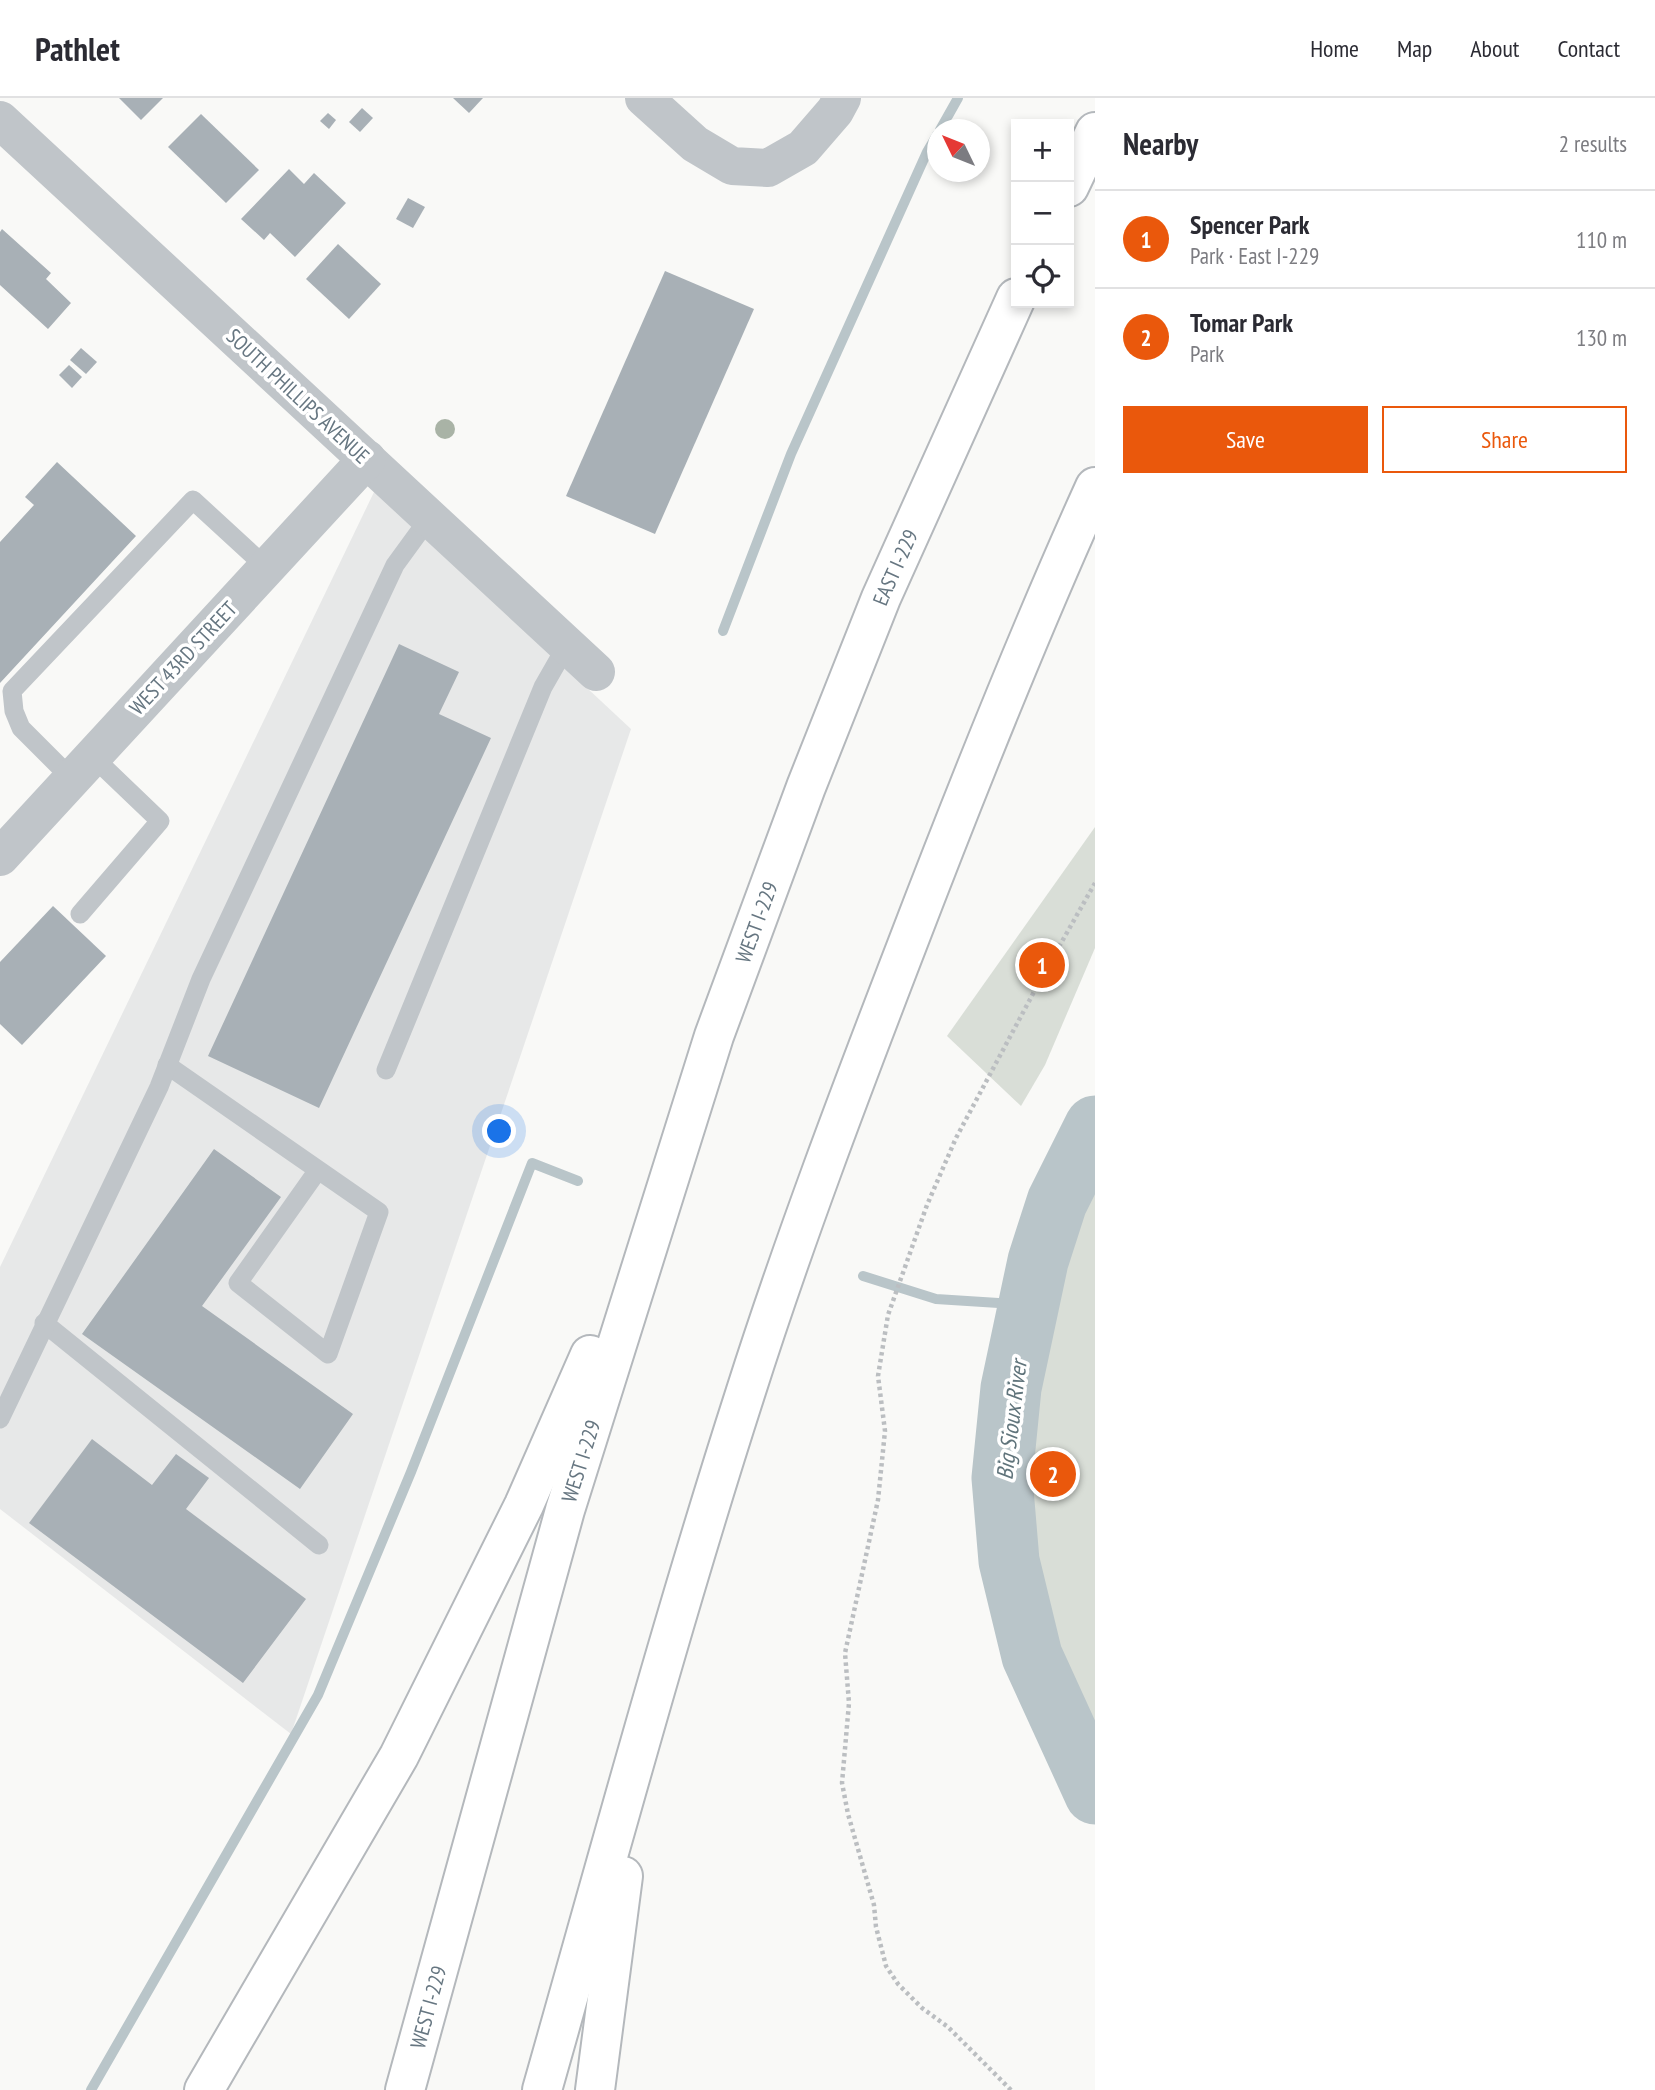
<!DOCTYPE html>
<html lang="en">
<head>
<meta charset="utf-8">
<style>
	:root { --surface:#fff; --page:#f2f2f3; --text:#2b2b33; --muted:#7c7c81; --line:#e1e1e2; --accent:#ea580c }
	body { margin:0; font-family:"PT Sans Narrow",sans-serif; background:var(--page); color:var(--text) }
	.controls { position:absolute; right:21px; top:21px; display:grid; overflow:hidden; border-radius:0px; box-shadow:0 4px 10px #0003 }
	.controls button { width:63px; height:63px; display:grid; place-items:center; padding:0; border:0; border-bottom:2px solid var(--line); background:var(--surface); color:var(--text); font:35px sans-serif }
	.compass { position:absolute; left:927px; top:21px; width:63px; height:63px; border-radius:50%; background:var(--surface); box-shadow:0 4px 10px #0003; rotate:313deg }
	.you { position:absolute; left:500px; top:1034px; width:24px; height:24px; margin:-18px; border:5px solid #fff; border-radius:50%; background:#1a73e8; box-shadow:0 0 0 10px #1a73e833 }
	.badge { display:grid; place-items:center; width:46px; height:46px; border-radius:50%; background:var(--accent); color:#fff; font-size:23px; font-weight:700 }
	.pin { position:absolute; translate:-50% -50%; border:4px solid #fff; box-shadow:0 2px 7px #0006 }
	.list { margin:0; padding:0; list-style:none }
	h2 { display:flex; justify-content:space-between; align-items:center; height:91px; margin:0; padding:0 28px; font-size:30px }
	h2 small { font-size:23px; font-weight:400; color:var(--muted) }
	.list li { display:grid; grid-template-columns:46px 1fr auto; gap:21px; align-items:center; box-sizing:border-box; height:98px; padding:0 28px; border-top:2px solid var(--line) }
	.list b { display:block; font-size:26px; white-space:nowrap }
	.list p { margin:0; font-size:23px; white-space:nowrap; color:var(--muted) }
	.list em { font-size:23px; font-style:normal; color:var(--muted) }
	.actions { display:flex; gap:14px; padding:21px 28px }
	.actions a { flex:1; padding:16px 0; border:2px solid var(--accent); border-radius:0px; text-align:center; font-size:24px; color:var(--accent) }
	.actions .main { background:var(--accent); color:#fff }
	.icon { flex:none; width:38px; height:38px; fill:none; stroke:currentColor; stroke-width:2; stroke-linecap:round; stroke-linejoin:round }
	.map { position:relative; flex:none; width:1095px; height:1992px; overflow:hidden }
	header { display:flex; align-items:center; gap:42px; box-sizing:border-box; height:98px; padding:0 35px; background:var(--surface); border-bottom:2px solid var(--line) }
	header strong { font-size:33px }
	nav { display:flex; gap:38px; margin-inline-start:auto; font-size:24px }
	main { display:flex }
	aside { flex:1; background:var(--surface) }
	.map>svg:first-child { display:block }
	.built { fill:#e7e8e8 }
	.green { fill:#d9ded7 }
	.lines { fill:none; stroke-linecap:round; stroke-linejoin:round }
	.stream { stroke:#b9c5c9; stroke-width:10 }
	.river { stroke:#b9c5c9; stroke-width:61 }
	.building { fill:#a8b0b6 }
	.highway-casing { stroke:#b4b8bc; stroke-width:42 }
	.path { stroke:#bbbec1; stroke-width:4.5; stroke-dasharray:3.5 3.5; stroke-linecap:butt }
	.lane { stroke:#c0c5c9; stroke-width:19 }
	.street { stroke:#c0c5c9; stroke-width:38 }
	.highway { stroke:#fff; stroke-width:38 }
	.tree { fill:#a9b3a6 }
	.labels { text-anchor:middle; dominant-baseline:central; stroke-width:7; stroke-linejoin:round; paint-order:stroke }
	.street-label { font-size:21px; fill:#667681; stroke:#fff }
	.water-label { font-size:23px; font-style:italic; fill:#60747b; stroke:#fff }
</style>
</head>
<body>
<header>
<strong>Pathlet</strong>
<nav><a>Home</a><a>Map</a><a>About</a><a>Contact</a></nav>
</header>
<main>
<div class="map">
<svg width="1095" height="1992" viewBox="0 0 1095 1992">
	<rect width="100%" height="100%" fill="#f9f9f7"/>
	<polygon class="built" points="375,392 631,631 291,1636 0,1411 0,1169"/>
	<g class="green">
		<polygon points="1095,729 1095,850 1045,967 1021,1008 947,938"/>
		<polygon points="1095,1030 1095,1696 1064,1628 1009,1463 1011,1290 1038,1163"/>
	</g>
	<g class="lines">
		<g class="stream">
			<polyline points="940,32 958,0"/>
			<polyline points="723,533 791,356 927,54 937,37"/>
			<polyline points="1075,1069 1095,1080"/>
			<polyline points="863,1178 936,1201 1029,1207"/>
			<polyline points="91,1992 318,1597 411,1374 532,1065 578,1083"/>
		</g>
		<polyline class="river" points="1095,1028 1057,1104 1038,1163 1011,1290 1002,1380 1009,1463 1032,1558 1095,1696"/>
	</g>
	<g class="building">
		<polygon points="119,0 163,0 141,22"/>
		<polygon points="453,0 483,0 469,15"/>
		<polygon points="362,10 373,20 360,34 349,24"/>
		<polygon points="328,15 336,22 329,31 320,23"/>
		<polygon points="201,16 259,72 226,105 168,49"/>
		<polygon points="289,71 304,86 314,75 346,105 295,159 270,135 264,142 241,121"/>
		<polygon points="408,100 425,109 413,130 396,121"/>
		<polygon points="2,131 51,175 46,181 71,205 48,231 0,187 0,134"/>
		<polygon points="338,146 381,186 349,221 306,181"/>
		<polygon points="665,173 754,211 655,436 566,398"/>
		<polygon points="81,250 97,264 86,276 70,262"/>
		<polygon points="69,267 82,279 72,290 59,277"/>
		<polygon points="57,364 136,438 0,585 0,444 34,407 25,399"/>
		<polygon points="399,546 459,574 439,616 491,640 319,1010 208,958"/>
		<polygon points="53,808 106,858 22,947 0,926 0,864"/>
		<polygon points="214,1051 281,1099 202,1208 353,1316 300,1391 82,1236"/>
		<polygon points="92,1341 152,1387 176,1356 209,1380 186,1411 306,1501 243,1585 29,1425"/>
	</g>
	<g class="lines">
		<defs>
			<g id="highway">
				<polyline points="1069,89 1095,34"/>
				<polyline points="204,1992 399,1658 524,1407 590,1257"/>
				<path id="s1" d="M405,1992L565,1412L714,938L806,689L881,500L1016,200"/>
				<path d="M542,1992C608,1760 671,1526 745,1296C793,1145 850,995 907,847C966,693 1027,539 1095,389"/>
				<polyline points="595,1992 623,1778"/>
			</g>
		</defs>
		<use href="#highway" class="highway-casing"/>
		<polyline class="path" points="1011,1992 948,1929 922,1910 898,1886 886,1868 876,1829 874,1807 848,1716 842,1685 849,1605 845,1555 878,1402 885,1333 878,1278 888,1217 927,1107 956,1040 1043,877 1095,785"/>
		<g class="lane">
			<polyline points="72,681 21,630 14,613 12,593 193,402 267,470"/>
			<polyline points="80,816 160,723 92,658"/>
			<polyline points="167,967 379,1114 328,1256 238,1185 318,1072"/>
			<polyline points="386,972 543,589 567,547"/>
			<polyline points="44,1225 319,1447"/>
			<polyline points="0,1321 159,989 201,881 395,467 430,419"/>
		</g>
		<g class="street">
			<polyline points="644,0 695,46 732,68 768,70 803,50 835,13 842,0"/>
			<polyline points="0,22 596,574"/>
			<polyline points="0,759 367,361"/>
		</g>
		<use href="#highway" class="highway"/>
	</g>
	<circle class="tree" cx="445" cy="331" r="10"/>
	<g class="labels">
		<g class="street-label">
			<text transform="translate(298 298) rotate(43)">SOUTH PHILLIPS AVENUE</text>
			<text stroke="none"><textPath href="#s1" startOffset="1601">EAST I-229</textPath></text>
			<text transform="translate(183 560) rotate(-47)">WEST 43RD STREET</text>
			<text stroke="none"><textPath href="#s1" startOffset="1220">WEST I-229</textPath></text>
			<text stroke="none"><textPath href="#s1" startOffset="653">WEST I-229</textPath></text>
			<text stroke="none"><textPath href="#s1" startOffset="86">WEST I-229</textPath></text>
		</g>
		<g class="water-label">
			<text transform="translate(1011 1322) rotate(-83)">Big Sioux River</text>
		</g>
	</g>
</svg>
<div class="controls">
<button>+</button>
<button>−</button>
<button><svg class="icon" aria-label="locate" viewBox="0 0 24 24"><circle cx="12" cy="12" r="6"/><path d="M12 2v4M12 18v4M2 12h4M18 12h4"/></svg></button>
</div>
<svg class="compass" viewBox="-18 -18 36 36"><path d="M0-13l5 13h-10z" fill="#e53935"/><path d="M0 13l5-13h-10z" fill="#7c7c81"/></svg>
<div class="you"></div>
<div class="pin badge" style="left:1042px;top:867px">1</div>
<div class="pin badge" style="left:1053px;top:1376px">2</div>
</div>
<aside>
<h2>Nearby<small>2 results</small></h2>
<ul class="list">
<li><span class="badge">1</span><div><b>Spencer Park</b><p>Park · East I-229</p></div><em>110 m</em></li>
<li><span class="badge">2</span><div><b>Tomar Park</b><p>Park</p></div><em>130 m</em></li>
</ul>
<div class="actions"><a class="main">Save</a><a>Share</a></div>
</aside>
</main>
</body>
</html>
